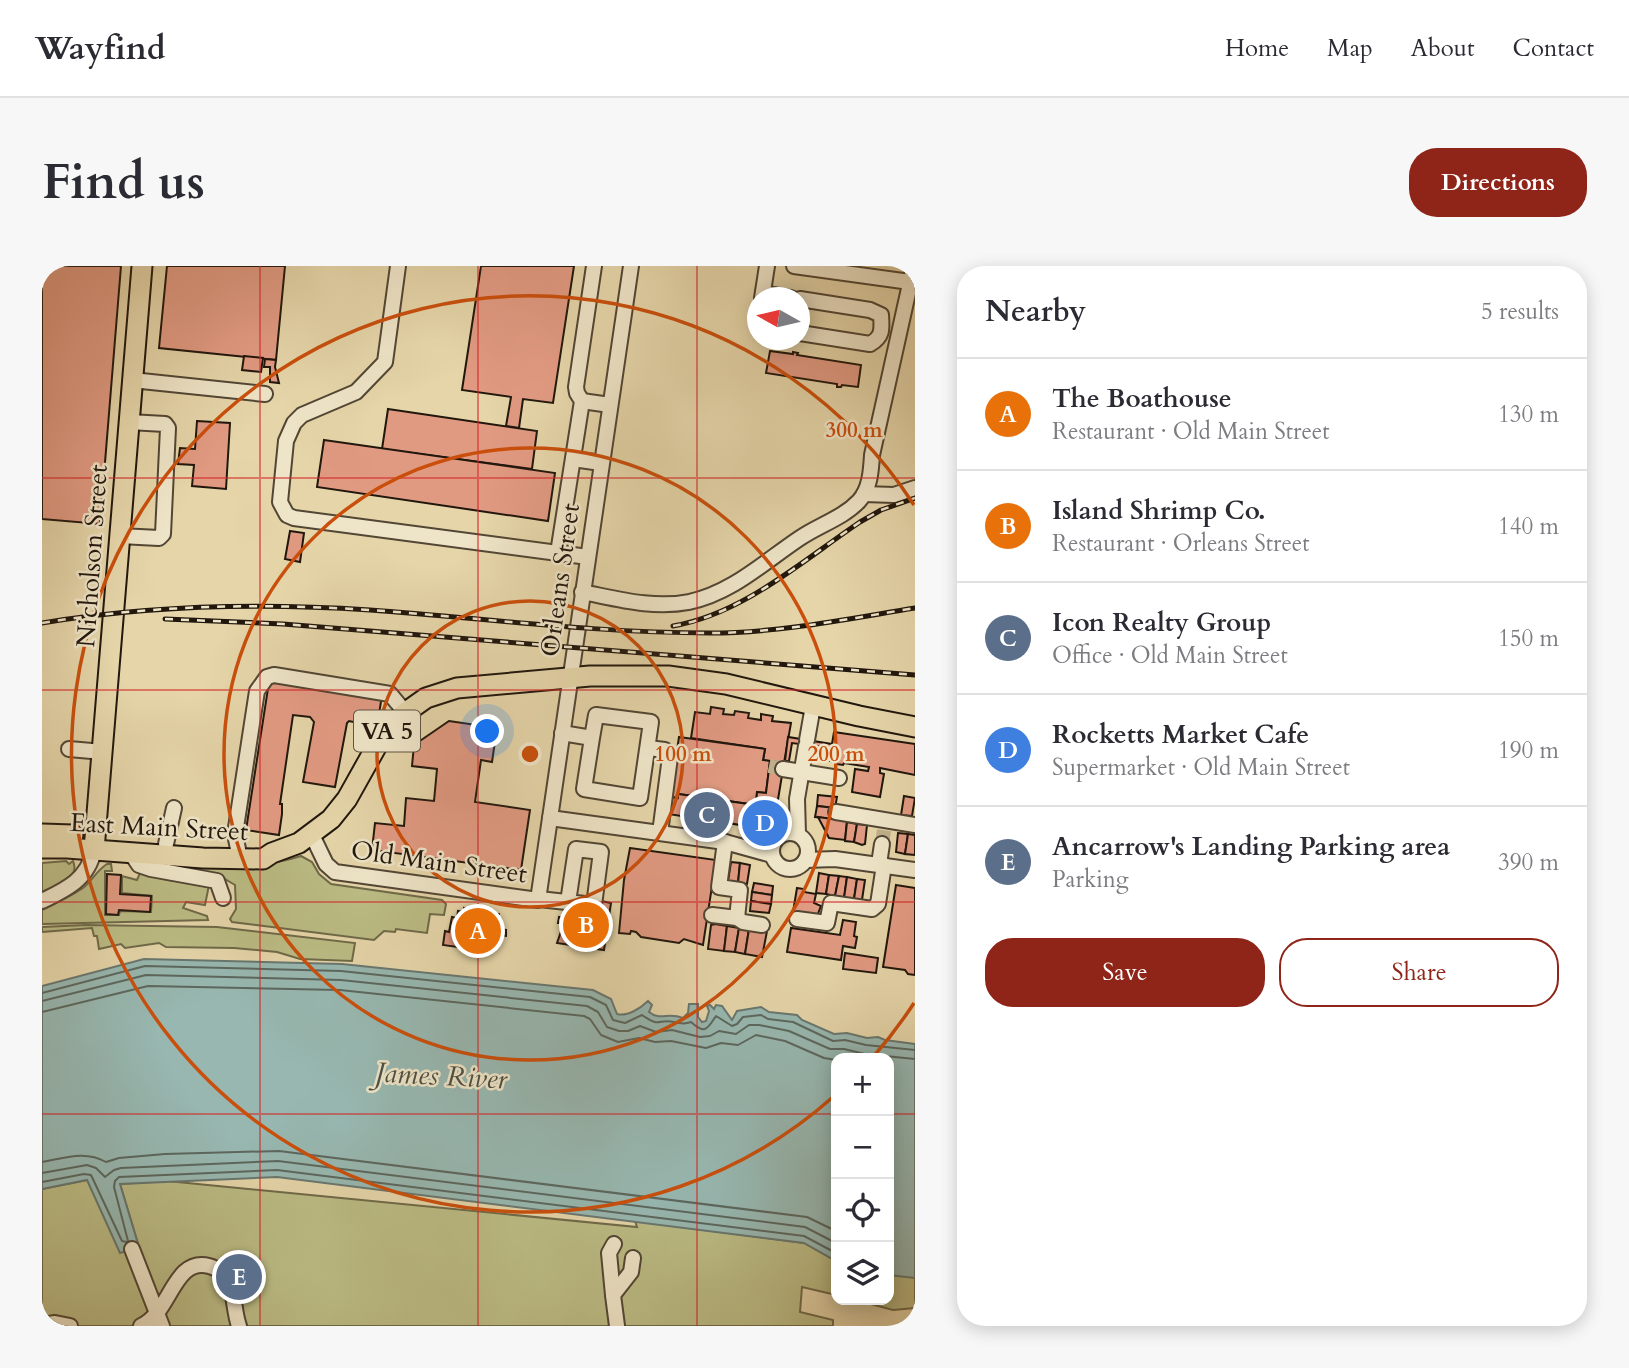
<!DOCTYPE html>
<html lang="en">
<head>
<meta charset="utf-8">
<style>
	:root { --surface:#fff; --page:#f7f7f7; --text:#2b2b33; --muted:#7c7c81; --line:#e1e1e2; --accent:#8f2418 }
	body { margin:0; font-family:Cardo,serif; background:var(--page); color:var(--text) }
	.controls { position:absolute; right:21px; bottom:21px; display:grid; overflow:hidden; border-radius:14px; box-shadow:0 4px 18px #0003 }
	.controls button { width:63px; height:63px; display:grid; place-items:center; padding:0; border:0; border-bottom:2px solid var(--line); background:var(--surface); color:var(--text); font:35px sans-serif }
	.compass { position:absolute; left:705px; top:21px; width:63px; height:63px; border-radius:50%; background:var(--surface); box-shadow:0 4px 18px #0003; rotate:278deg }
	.you { position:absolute; left:446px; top:466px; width:24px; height:24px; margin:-18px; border:5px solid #fff; border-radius:50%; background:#1a73e8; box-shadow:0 0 0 10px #1a73e833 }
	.badge { display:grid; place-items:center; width:46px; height:46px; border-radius:50%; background:var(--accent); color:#fff; font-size:23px; font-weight:700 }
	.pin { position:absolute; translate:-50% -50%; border:4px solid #fff; box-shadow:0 2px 7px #0006 }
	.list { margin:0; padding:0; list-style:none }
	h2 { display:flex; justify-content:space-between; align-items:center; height:91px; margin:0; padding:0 28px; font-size:30px }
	h2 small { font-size:23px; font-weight:400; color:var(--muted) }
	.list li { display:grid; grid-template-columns:46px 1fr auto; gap:21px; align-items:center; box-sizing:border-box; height:112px; padding:0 28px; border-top:2px solid var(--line) }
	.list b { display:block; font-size:26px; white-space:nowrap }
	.list p { margin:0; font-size:23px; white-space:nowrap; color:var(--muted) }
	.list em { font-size:23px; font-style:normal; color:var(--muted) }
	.actions { display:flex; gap:14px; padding:21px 28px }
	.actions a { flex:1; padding:16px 0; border:2px solid var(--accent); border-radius:28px; text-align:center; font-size:24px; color:var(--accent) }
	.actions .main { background:var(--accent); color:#fff }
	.icon { flex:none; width:38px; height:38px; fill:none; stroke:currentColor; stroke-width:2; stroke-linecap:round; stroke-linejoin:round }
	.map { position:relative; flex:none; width:873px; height:1060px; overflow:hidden; border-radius:28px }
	header { display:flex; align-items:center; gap:42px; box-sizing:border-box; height:98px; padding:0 35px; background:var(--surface); border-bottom:2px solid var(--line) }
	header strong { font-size:33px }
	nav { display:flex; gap:38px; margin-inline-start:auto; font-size:24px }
	.intro { display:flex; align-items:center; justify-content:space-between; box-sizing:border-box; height:168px; padding:0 42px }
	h1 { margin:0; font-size:49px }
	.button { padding:18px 32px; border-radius:28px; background:var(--accent); color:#fff; font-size:24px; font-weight:700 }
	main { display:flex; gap:42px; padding:0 42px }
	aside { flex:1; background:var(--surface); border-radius:28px; box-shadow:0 4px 18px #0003 }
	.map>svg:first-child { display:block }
	.green { fill:#bbbb84; stroke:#6e6948; stroke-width:2 }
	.water { fill:#97b7b0; stroke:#68776f; stroke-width:2 }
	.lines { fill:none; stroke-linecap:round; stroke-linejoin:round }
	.shore { stroke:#5c675e; stroke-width:2 }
	.building { fill:#e19a82; stroke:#21170d; stroke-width:2 }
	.minor-tunnel { stroke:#beaf8a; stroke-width:14; stroke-dasharray:14 7; stroke-linecap:butt }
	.minor-casing { stroke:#524634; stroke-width:18 }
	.major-casing { stroke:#21170d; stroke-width:23 }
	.minor { stroke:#eee4c7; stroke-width:14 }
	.major { stroke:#e5d5a9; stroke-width:19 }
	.rail-casing { stroke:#21170d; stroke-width:5 }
	.rail { stroke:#eee4c7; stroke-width:2.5; stroke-dasharray:8; stroke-linecap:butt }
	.grid { fill:none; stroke:#d62828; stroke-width:2; stroke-opacity:0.55 }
	.ring { fill:none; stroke:#ca4f0c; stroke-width:3.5 }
	.labels { text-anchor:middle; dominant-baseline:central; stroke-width:5; stroke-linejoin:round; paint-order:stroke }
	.shield { fill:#eee4c7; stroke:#5e5445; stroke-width:2 }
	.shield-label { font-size:24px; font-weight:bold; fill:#21170d }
	.street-label { font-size:26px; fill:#21170d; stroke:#eee4c7 }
	.water-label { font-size:28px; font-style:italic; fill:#4a4f46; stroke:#eee4c7 }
	.centre { fill:#ca4f0c; stroke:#eee4c7; stroke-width:3.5 }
	.ring-label { font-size:21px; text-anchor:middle; font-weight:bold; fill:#ca4f0c; stroke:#eee4c7; stroke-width:5; stroke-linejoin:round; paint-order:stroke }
</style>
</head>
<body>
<header>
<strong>Wayfind</strong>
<nav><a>Home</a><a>Map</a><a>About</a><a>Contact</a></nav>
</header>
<div class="intro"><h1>Find us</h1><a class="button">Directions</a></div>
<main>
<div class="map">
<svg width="873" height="1060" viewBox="0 0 873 1060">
	<rect width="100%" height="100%" fill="#e5d5a9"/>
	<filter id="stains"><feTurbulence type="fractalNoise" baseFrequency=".00286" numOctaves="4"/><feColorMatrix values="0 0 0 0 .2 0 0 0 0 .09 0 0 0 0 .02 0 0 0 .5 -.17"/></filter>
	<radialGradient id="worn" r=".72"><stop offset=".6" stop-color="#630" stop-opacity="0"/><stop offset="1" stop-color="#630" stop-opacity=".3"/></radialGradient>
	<g class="green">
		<path d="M259,590L270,596L277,608L289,618L400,634L404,638L402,649L388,648L385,667L354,663L353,666L342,665L332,674L190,656L188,653L194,643L193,619L181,612L117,602L109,596C160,599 209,606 259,590Z"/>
		<path d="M24,595L27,598L31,595C39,614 13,620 0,626V597Z"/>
		<path d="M65,598H69L70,605H63V649H77L78,645L109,646L110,630L80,627V610L95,614L98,607L126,614L167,619L163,639L144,636L141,642L165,650L166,654L0,658V644C13,638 29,630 41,622C51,614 55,604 65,598Z"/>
		<polygon points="44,659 175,661 313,677 310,695 258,693 235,686 192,682 124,681 117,677 83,682 79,678 57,683 55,670 52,670 50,662 0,666 0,661"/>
		<polygon points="45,914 97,981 78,918 125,915 595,961 593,955 762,977 794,995 794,1029 760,1021 758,1046 791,1054 791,1060 0,1060 0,923"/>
		<polygon points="847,1008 873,1011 873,1042 851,1044 814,1034 847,1034"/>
	</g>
	<path class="water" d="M102,693L300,698L551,724L569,733L575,748C585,751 599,742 606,735L610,739L607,746C618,755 626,746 641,752L646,747L647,738H656V751L660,756L664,755L667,745L665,740L668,739L672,743L674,739L680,740L690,754L695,745L719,741L727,746L755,749L760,754L792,768L805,767L825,772L836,771L843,774L873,778V1012L847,1009V792H794V995L762,977L235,911L78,918L97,981L78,987L45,914L0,923V720Z"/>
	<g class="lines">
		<g class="shore">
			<path d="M0,727L103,700L299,705L548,731L564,739L571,754L583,757L600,749C620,763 615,752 632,756C640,757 641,759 649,756C664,770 666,761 674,750L690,760L695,758L701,751L719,749L726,753L751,756L791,775L803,774L824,779L873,784"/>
			<polyline points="0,735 104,709 299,714 545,740 556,746 565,761 577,765 586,765 598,760 614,766 630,764 658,771 668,770 677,765 694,768 707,759 717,759 747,765 788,783 802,783 823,788 873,793"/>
			<polyline points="0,746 106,720 298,724 542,750 548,753 559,769 576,776 597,772 613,776 629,775 664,782 679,777 696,779 714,769 743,775 782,792 794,794"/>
			<path d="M0,896C23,892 43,884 64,896L77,892L123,888L237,885L765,951L794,965"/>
			<polyline points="0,907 45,899 54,902 63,911 72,904 79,902 236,895 763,961 794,977"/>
			<polyline points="0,916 42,908 49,909 80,975 85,976"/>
			<polyline points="86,975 72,921 73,915 77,911 235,904 762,970 794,987"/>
		</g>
	</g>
	<g class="building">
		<polygon points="0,0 79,0 58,258 0,253"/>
		<polygon points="125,0 243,0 234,94 117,82"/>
		<polygon points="439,0 532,0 511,137 481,133 477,162 464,160 469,131 420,124"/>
		<polygon points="728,85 751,88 751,86 756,87 755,89 819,99 816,121 800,119 799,121 795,121 795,118 724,107"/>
		<polygon points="202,90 221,92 219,106 200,104"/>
		<polygon points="223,93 234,94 233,101 237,117 228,116 228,101 222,101"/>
		<polygon points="346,143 495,165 490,203 340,183"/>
		<polygon points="155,155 188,157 184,223 150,220 152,199 136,198 138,182 153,183"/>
		<polygon points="282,174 513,207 506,255 275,221"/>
		<polygon points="248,265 262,267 258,296 243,293"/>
		<polygon points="227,416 291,420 340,429 335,461 307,455 305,457 293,521 261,516 272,456 268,451 251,449 238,538 240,538 240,548 237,569 204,564"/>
		<polygon points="669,441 682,443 681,448 692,449 693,445 707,447 706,452 719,454 719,448 731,450 730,455 749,457 742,497 721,494 723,483 649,472 653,446 668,448"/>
		<polygon points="407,455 455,462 450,496 439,494 433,536 488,544 479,604 330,584 333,557 362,560 364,532 392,535 395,503 370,500 372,479"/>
		<polygon points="792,466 873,478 873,509 838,502 838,507 842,508 838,531 810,526 813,503 826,505 827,501 802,497 801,499 794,498 794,496 788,495 790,482 750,477 747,495 743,495 746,471 790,478"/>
		<polygon points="637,471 723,483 721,494 728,495 724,527 715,526 714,539 636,528 636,532 628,531"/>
		<polygon points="728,495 742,497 731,564 626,548 628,531 636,532 636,528 714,539 715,526 724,527"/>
		<polygon points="776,529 795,531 793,542 775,540"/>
		<polygon points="862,530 873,532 870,550 859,549"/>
		<polygon points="775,540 793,542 792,553 773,551"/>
		<polygon points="776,551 805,555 803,574 787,572"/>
		<polygon points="805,556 815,558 812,576 803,575"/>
		<polygon points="815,558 825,559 823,578 820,579 812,576"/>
		<polygon points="856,567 866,568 863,588 854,586"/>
		<polygon points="866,568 873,569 873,589 863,588"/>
		<polygon points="588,582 674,594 661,679 642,673 637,677 599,671 594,666 589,665 588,668 577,667 582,614"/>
		<polygon points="689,596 698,597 696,617 686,615"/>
		<polygon points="698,597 708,599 705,618 696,617"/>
		<polygon points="777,607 787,609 784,628 774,627"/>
		<polygon points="65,608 79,609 78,628 109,630 108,646 77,644 76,649 64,648"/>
		<polygon points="787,609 797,610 793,630 784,628"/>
		<polygon points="797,610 805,611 802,632 793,630"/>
		<polygon points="805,611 815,613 812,633 802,632"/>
		<polygon points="815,613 823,614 820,634 812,633"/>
		<polygon points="712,617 731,620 730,629 710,626"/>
		<polygon points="854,619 873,622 873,709 866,708 863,704 841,701"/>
		<polygon points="755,622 762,623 762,626 774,628 772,637 779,640 775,650 751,646"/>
		<polygon points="710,626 730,629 729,638 709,635"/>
		<polygon points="559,635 569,637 562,684 515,677 522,657 516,657 517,651 522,652 523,649 554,654 556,641 559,642"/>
		<polygon points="709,635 729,638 727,647 708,645"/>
		<polygon points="422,642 457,648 455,663 464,664 464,670 454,669 451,686 401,679 403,665 407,666 410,651 415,652 416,645 422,646"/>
		<polygon points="801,654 814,656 812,670 815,671 813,682 801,680 799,694 745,686 749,662 798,669"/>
		<polygon points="673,658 685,660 682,685 666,683 669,659"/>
		<polygon points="685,660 697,662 693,686 682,685"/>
		<polygon points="697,662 707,663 703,688 693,686"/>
		<polygon points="707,663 725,665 720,691 703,688"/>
		<polygon points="803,687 836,692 834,707 801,703"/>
	</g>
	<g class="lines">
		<g class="minor-tunnel">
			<polyline points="727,500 741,503"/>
			<polyline points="840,578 842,564"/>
		</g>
		<defs>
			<g id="minor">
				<polyline points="356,0 343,96 314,126 260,149 252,157 244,175 238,236 245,249 252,252 546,291"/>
				<polyline points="752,0 868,16"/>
				<polyline points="721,27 749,32"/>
				<polyline points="720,32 725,0"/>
				<path d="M758,33L828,44L839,49C840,63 841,71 828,78L758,67"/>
				<polyline points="90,114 223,128"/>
				<polyline points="540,135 568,139"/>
				<polyline points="531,193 559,197"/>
				<polyline points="822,228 852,229 873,222"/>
				<polyline points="78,270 117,272 121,268 126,162 123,158 87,156"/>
				<polyline points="516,287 540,135 535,127 534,121 552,0"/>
				<path d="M540,326C576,333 611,343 647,336C690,327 722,296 758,272C777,259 801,252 817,235C828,223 829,205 830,189L872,0"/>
				<polyline points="520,467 550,472 542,523 598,532 609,456 554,449 550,472"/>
				<polyline points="765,474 771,440"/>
				<polyline points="606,482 623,484 628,491 618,567"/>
				<polyline points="27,483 61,486"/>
				<polyline points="741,503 797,512"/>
				<polyline points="794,546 873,559"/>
				<polyline points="508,552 683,576 730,589"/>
				<circle cx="748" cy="585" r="18"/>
				<polyline points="756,568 755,533 764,480"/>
				<polyline points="270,569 284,598 293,606 496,634 589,0"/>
				<polyline points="124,578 132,542"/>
				<polyline points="196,583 193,568 215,425 225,411 232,409 348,428 363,446"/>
				<polyline points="89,587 97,599 109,603 175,615 181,632"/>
				<polyline points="764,594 793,593 873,604"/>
				<polyline points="837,598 840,578"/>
				<polyline points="497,633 552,639 559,586 534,583 526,636"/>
				<path d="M0,635C25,623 46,613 52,584"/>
				<polyline points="670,649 695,652 698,624 677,621 683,576"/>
				<polyline points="695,652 701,656 720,659"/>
				<polyline points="755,653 785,657 789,637 830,643 836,638 842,599"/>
				<polyline points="90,983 120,1060"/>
				<polyline points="571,1029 567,987 572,978"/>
				<polyline points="0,1059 13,1057 28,1060"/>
				<path d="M99,1060C129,1047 131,991 167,1000C176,1002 184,1010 187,1017C193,1030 192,1046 197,1060"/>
				<polyline points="575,1060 571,1029 589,1006 591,992"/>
			</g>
			<g id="major">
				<polyline points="0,568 31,569"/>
				<polyline points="0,582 25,582 161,592 221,593 230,587 257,577 289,553 305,533 338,474 360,449 384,432 415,422 548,410 626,410 684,418 817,450 873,461"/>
				<polyline points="52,584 100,0"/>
			</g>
		</defs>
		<use href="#minor" class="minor-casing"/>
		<use href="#major" class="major-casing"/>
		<use href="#minor" class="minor"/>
		<use href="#major" class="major"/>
		<defs>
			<g id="rail">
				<polyline points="123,353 241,358 873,409"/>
				<path d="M0,357C108,339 220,337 328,344C441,352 554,367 668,367C737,367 805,353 873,342"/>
				<path d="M631,360C701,348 760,295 818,256L839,244L873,232"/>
			</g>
		</defs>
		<use href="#rail" class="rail-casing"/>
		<use href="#rail" class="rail"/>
	</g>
	<path class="grid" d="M218,0V1060M436,0V1060M655,0V1060M0,212H873M0,424H873M0,636H873M0,848H794M847,848H873"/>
	<g class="ring">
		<circle cx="488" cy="488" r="153"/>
		<circle cx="488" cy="488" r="306"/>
		<path d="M872 737A458 458 0 0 1 831 791M791 831A458 458 0 1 1 872 239"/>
	</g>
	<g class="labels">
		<rect class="shield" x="312" y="444.5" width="66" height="41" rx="5"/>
		<g class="shield-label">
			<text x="345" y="465">VA 5</text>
		</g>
		<g class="street-label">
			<text transform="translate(50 290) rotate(-86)">Nicholson Street</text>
			<text transform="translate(518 314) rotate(-82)">Orleans Street</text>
			<text transform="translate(117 561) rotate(3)">East Main Street</text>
			<text transform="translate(397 596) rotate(8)">Old Main Street</text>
		</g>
		<g class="water-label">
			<text transform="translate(399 810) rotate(3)">James River</text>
		</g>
	</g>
	<circle cx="488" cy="488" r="10" class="centre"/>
	<g class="ring-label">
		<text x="812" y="171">300 m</text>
		<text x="641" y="495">100 m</text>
		<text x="794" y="495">200 m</text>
	</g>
	<rect width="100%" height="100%" filter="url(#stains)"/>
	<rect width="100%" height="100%" fill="url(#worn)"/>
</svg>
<div class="controls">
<button>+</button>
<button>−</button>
<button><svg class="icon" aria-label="locate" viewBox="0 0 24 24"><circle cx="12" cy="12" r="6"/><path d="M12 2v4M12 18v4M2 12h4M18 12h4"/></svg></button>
<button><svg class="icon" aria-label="layers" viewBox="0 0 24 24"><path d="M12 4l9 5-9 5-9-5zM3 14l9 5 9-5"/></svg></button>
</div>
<svg class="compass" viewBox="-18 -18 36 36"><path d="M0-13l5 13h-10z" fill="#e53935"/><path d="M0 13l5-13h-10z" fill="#7c7c81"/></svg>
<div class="you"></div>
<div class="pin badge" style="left:436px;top:665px;background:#e8710a">A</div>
<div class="pin badge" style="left:544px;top:659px;background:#e8710a">B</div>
<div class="pin badge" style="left:665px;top:549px;background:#5c6f8a">C</div>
<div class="pin badge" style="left:723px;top:557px;background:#3f7fe0">D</div>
<div class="pin badge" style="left:197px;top:1011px;background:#5c6f8a">E</div>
</div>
<aside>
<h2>Nearby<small>5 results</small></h2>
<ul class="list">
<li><span class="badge" style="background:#e8710a">A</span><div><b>The Boathouse</b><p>Restaurant · Old Main Street</p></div><em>130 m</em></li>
<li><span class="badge" style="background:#e8710a">B</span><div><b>Island Shrimp Co.</b><p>Restaurant · Orleans Street</p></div><em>140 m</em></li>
<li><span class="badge" style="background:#5c6f8a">C</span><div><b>Icon Realty Group</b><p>Office · Old Main Street</p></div><em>150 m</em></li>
<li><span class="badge" style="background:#3f7fe0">D</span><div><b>Rocketts Market Cafe</b><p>Supermarket · Old Main Street</p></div><em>190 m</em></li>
<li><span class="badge" style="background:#5c6f8a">E</span><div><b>Ancarrow's Landing Parking area</b><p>Parking</p></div><em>390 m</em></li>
</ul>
<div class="actions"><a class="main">Save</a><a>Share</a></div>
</aside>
</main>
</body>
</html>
